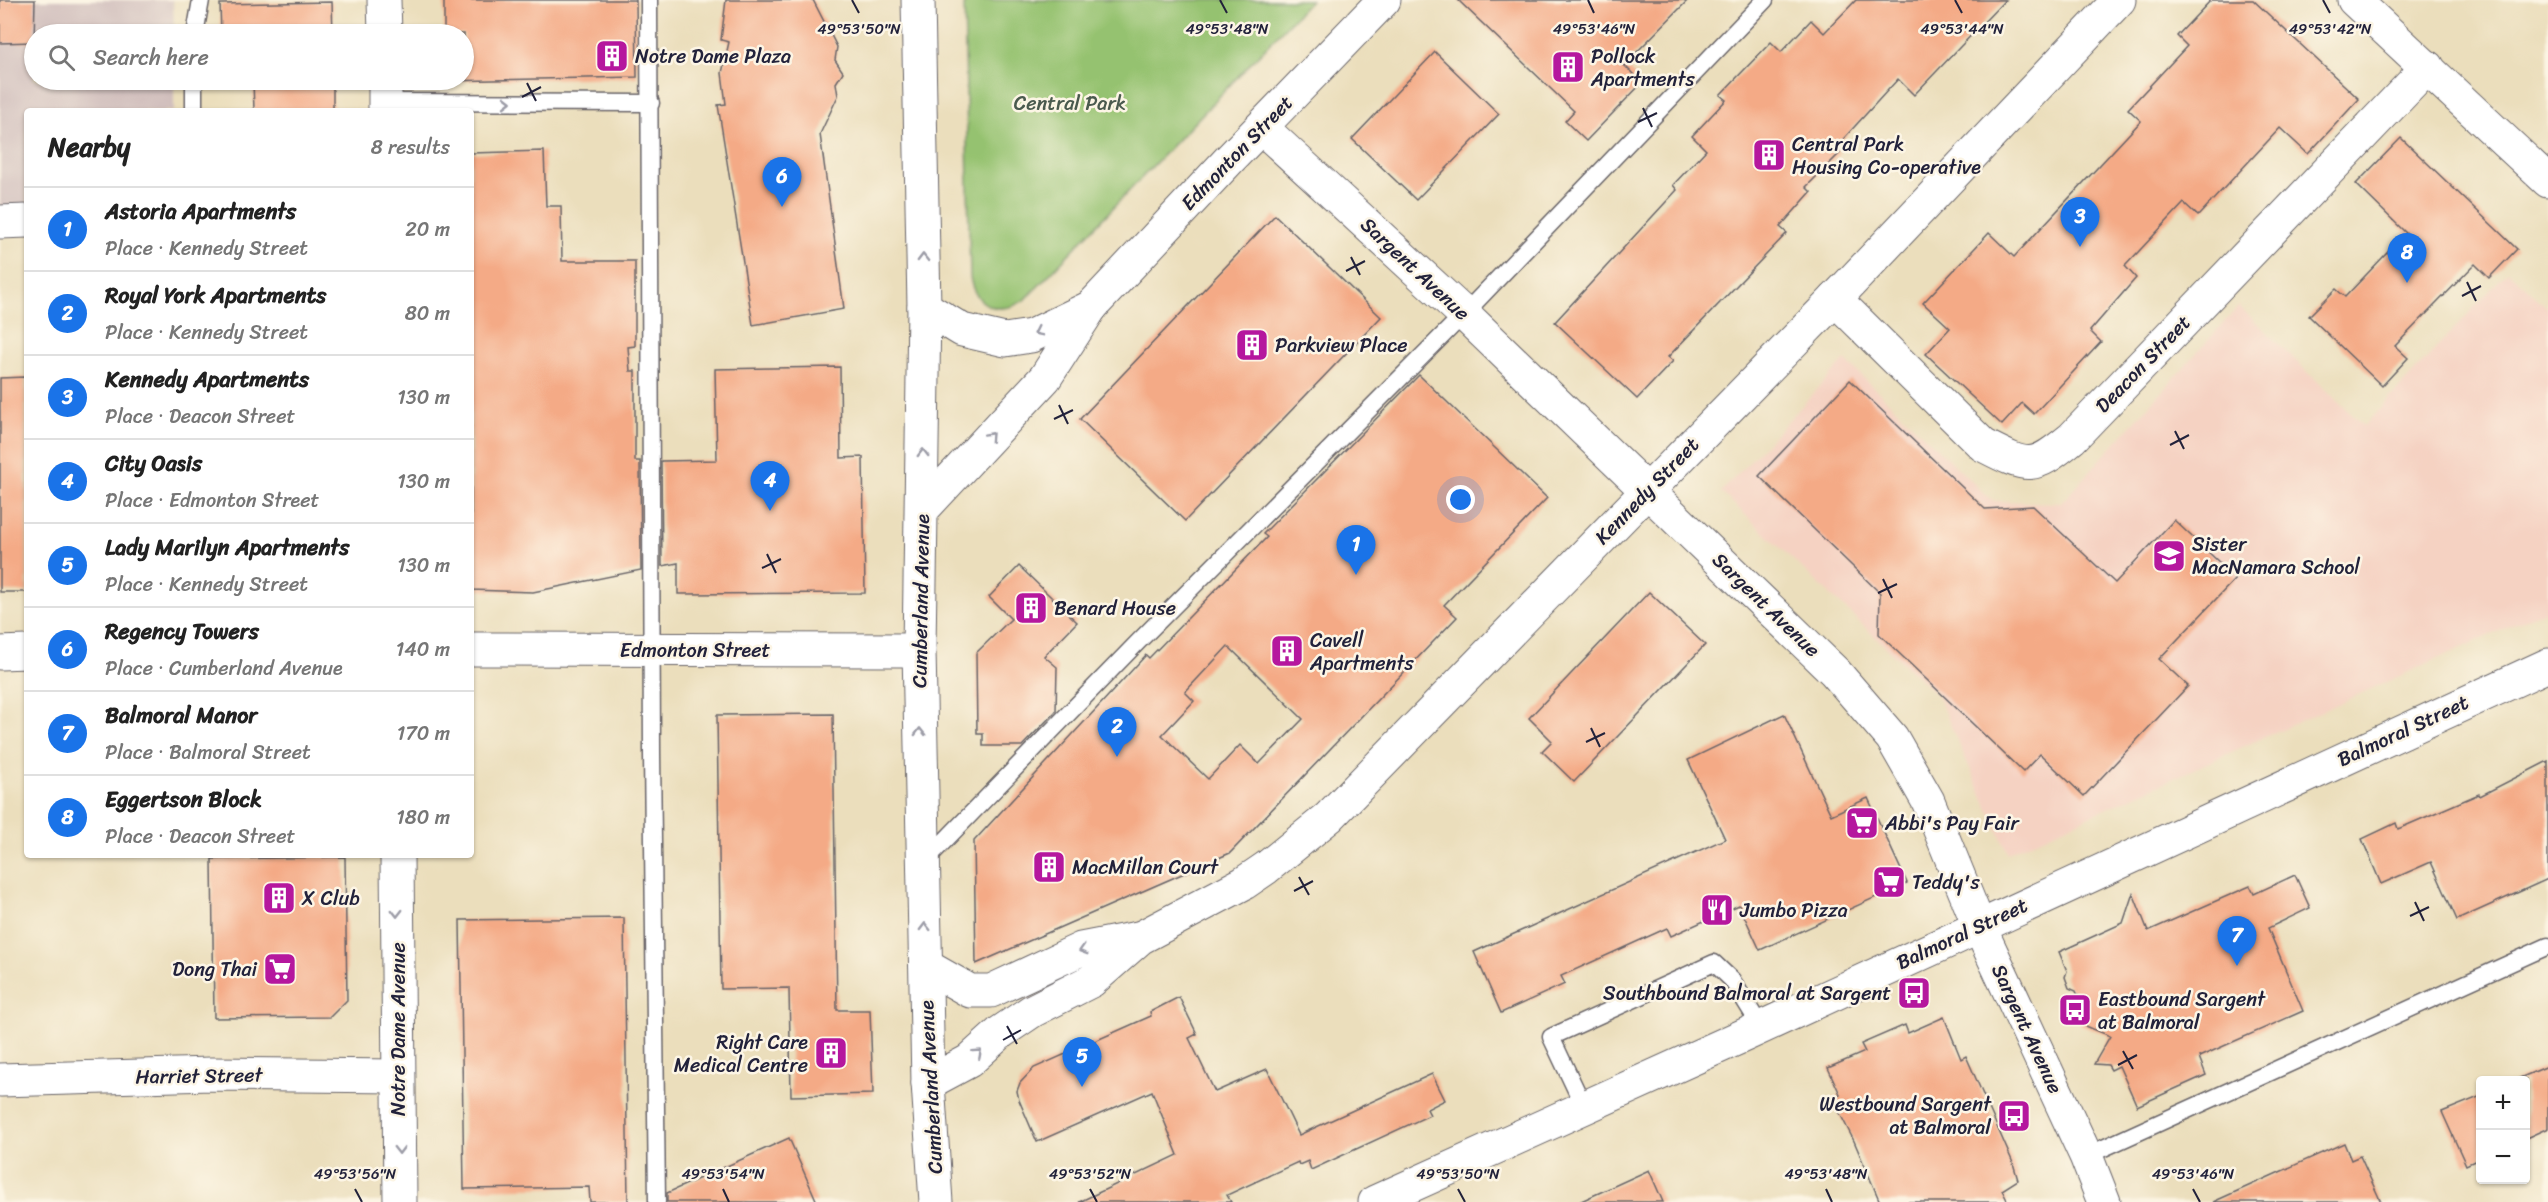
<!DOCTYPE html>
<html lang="en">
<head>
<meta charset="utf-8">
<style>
	:root { --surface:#fff; --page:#f6f6f6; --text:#222; --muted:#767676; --line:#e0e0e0; --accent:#1a73e8 }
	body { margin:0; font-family:Sriracha,sans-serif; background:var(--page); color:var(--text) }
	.controls { position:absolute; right:18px; bottom:18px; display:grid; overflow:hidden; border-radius:6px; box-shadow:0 2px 4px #0004 }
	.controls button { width:54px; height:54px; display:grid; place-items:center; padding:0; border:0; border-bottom:2px solid var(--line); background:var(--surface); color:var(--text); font:30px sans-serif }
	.you { position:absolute; left:1461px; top:500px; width:21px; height:21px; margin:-15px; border:4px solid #fff; border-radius:50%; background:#1a73e8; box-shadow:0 0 0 9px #1a73e833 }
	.badge { display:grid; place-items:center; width:39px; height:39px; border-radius:50%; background:var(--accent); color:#fff; font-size:20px; font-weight:700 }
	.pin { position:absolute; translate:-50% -50px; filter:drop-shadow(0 2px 3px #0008) }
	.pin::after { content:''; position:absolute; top:32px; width:21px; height:18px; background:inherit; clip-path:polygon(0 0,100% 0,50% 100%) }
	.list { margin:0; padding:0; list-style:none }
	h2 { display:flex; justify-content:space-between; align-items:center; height:78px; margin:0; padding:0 24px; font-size:26px }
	h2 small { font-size:20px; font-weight:400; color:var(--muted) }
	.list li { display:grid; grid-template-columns:39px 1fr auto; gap:18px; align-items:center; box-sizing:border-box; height:84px; padding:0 24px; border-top:2px solid var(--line) }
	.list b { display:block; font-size:22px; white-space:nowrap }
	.list p { margin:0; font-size:20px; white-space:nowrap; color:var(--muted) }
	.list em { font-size:20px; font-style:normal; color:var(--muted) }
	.icon { flex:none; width:33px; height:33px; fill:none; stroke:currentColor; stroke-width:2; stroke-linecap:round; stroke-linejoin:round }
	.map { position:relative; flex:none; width:2548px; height:1202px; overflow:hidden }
	.search { position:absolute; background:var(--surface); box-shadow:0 2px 4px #0004; left:24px; top:24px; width:450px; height:66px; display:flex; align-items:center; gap:15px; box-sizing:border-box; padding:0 21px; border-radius:33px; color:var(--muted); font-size:22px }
	.panel { position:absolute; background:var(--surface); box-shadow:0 2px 4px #0004; left:24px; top:108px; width:450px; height:750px; border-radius:6px }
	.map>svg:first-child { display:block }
	.built { fill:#f5d2c2 }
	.industrial { fill:#d1bfbd }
	.green { fill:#95c270; stroke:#5c7256; stroke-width:1.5 }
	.building { fill:#f4aa86; fill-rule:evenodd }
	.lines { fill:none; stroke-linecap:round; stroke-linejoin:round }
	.service-casing { stroke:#686468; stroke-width:19 }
	.minor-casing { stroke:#686468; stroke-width:35 }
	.tertiary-casing { stroke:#686468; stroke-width:35 }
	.secondary-casing { stroke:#686468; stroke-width:35 }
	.primary-casing { stroke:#686468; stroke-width:35 }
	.service { stroke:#fff; stroke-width:16 }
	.minor { stroke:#fff; stroke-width:33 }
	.tertiary { stroke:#fff; stroke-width:33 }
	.secondary { stroke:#fff; stroke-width:33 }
	.primary { stroke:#fff; stroke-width:33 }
	.oneway { stroke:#9c9ca7 }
	.ticks { fill:none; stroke:#22223b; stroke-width:2 }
	.labels { text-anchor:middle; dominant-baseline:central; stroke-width:5; stroke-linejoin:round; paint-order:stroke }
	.poi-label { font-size:20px; fill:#22223b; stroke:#fcf5e5; text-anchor:start }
	.park-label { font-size:20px; fill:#4a5a4e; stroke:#fcf5e5 }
	.street-label { font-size:20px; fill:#22223b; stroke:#fcf5e5 }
	.ticks-label { font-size:15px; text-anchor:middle; fill:#22223b; stroke:#fcf5e5; stroke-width:5; stroke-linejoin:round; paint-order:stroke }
</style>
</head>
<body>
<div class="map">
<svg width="2548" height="1202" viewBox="0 0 2548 1202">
	<rect width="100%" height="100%" fill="#fcf5e5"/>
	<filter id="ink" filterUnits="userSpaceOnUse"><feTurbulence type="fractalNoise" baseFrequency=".0167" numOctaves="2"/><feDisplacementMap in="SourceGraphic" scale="12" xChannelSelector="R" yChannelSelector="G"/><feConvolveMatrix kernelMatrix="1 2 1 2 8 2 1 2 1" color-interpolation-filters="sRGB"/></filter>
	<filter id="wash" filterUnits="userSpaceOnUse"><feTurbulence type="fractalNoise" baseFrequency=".008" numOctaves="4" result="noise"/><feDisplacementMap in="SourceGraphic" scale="24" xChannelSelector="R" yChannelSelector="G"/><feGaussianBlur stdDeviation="1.35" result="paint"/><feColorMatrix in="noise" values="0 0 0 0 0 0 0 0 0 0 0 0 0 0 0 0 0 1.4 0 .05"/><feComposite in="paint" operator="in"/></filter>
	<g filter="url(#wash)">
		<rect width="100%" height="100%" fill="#ebdebc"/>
		<polygon class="built" points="2508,271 2548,308 2548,609 2008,853 1937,695 1721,492 1845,360 1992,501 2061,503 2239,306 2364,426"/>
		<polygon class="industrial" points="0,0 173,0 174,34 34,34 34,80 174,80 174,111 27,111 27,221 0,222"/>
		<path class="green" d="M964,0H1311L1027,298C1002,317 975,308 970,277Z"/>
		<g id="blocks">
			<g class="building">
				<polygon points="0,0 35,0 34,42 0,43"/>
				<polygon points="444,0 636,0 637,77 445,81 464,80 464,34 444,34"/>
				<polygon points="726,0 813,0 837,47 835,60 843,72 836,83 838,96 820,134 844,309 753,325 718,105 726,104 722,73 729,42 721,40"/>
				<polygon points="1458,0 1688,0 1624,65 1642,83 1586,141 1565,121 1574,111"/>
				<polygon points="1856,0 2005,0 1914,95 1898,79 1835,148 1840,153 1806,187 1811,192 1780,227 1787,233 1668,357 1673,361 1637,399 1555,322 1677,190 1673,185 1706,150 1692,136 1726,100 1720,95 1771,42 1781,52 1811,20 1824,33"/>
				<polygon points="2211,0 2253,0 2359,99 2308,154 2280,128 2198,216 2184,203 2125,266 2136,278 2090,331 2101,342 2034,414 2022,403 2002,425 1926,354 1950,328 1923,303 1989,233 2014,257 2141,121 2128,109 2187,46 2177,36"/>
				<polygon points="332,2 333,34 221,34 220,4"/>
				<polygon points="1435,52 1499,114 1416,200 1352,139"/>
				<polygon points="253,80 333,80 333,111 254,111"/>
				<polygon points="2401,138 2517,249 2489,278 2475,264 2395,346 2408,358 2382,386 2309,316 2336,289 2345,297 2406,233 2356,184"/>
				<polygon points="544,151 546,206 561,206 562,261 635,261 635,346 628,347 630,371 635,371 635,461 640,461 641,570 533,592 471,590 471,153"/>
				<polygon points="1275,215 1381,317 1185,521 1080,419"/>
				<polygon points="840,367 841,458 863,457 865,593 678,594 678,563 662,566 661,461 717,460 715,369"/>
				<path d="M1419,375L1547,498L1444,605L1457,617L1230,853L976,964L974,841L1146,655L1149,658L1267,537L1263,534ZM1228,646L1303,719L1259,764L1240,745L1208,779L1162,735L1194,701L1185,692Z"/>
				<polygon points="25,377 27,592 0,592 0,378"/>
				<polygon points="1850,380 1985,509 2033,506 2115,583 2174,520 2236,578 2159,659 2188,686 2084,796 2040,754 2023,772 1879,634 1880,593 1759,476"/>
				<polygon points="1019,566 1077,622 1044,656 1057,667 1056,711 1022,746 983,746 983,734 977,734 976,653 1011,619 989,597"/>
				<polygon points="1649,592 1705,645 1574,782 1542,751 1552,741 1529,718"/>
				<polygon points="833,714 837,1010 870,1010 873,1094 791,1096 789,988 721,989 717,715"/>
				<polygon points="1784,714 1831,815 1868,798 1907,883 1760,950 1739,905 1671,936 1667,928 1561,976 1565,984 1501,1013 1474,952 1725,839 1688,760"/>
				<polygon points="2548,761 2548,879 2457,920 2431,862 2381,884 2362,839 2396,823 2398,829 2479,794 2480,796"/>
				<polygon points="345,857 347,1000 330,1017 214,1018 212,859"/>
				<polygon points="2295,875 2310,908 2268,928 2303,1011 2199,1057 2206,1075 2137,1106 2119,1066 2111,1070 2108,1065 2094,1064 2110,1036 2081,1024 2084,1010 2076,991 2069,988 2065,977 2067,971 2059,952 2123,923 2133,893 2148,931 2250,886 2254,894"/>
				<polygon points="624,918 628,1202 590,1202 589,1187 464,1189 460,920"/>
				<polygon points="1179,997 1197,1034 1189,1038 1215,1092 1267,1069 1299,1135 1432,1074 1445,1100 1427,1109 1430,1115 1311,1170 1308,1161 1299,1165 1298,1162 1227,1195 1231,1202 1079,1202 1178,1155 1152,1091 1037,1142 1019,1100 1017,1091 1020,1083 1034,1068 1151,1016 1150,1012"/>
				<polygon points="1944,1017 1961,1059 1966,1056 2013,1163 2018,1180 2002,1190 2008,1202 1880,1202 1854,1141 1833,1100 1840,1094 1828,1068 1865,1052 1861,1044 1905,1025 1908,1033"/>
				<polygon points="2548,1066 2548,1128 2526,1138 2526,1080 2515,1080"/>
				<polygon points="2481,1096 2481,1158 2466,1165 2442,1112"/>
				<polygon points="789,1138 817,1202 667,1202 667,1193"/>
				<polygon points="2344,1143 2351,1160 2360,1156 2381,1202 2213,1202"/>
				<polygon points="1649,1170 1663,1202 1579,1202"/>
			</g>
		</g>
	</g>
	<g filter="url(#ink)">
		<use href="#blocks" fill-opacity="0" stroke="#686468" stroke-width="1.5"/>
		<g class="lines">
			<defs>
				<g id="service">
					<polyline points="649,0 652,753 657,1202"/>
					<polyline points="195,34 201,0"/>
					<polyline points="194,80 194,111"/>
					<polyline points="385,102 651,103"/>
					<polyline points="924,862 1138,642 1464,314 1765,0"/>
					<polyline points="1584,1107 1551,1037 1714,963 1732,980 1761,1027"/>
					<polyline points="2086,1156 2548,946"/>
				</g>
				<g id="minor">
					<polyline points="2354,0 2548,181"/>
					<polyline points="0,222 27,221"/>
					<path d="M1835,299L1983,445C2028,468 2032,471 2072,438L2428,67"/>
					<polyline points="471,649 919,650"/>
					<polyline points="0,653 27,652"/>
					<polyline points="0,1080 211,1074 398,1076"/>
				</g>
				<g id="tertiary">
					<polyline points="1262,128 1464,314 1835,672 1892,738 1928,801 1979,926"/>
					<polyline points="1091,307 1230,159 1384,0"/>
					<polyline points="926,966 970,991 991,991 1081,949 1138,938"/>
					<polyline points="928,1083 969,1061 1001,1032 1032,1011 1091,981 1140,938 1244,883 1266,868 1329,817 1835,299 2119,0"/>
				</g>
				<g id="secondary">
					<polyline points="1979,926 2086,1156 2104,1202"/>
					<polyline points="1375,1202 1747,1034 2548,665"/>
				</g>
				<g id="primary">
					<polyline points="384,0 385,34"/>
					<polyline points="918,0 924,307 919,650 928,1083 936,1202"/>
					<polyline points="385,80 385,111"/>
					<polyline points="924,307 962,330 1005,340 1031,336 1091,307"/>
					<polyline points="922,510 1045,378 1091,307"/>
					<polyline points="397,855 400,1202"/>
				</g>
			</defs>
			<use href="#service" class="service-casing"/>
			<use href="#minor" class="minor-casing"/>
			<use href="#tertiary" class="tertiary-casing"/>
			<use href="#secondary" class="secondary-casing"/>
			<use href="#primary" class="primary-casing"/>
			<use href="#service" class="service"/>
			<use href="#minor" class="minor"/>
			<use href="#tertiary" class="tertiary"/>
			<use href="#secondary" class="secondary"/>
			<use href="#primary" class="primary"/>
		</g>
		<defs><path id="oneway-chevron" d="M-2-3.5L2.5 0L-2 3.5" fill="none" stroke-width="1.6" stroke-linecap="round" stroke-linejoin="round" transform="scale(1.5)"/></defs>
		<g class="oneway">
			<use href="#oneway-chevron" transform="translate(507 102)"/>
			<use href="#oneway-chevron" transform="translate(923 258) rotate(-91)"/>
			<use href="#oneway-chevron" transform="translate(1038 332) rotate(154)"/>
			<use href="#oneway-chevron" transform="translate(990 436) rotate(-47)"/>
			<use href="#oneway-chevron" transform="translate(923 453) rotate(-90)"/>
			<use href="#oneway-chevron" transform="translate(920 732) rotate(-91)"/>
			<use href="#oneway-chevron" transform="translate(397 913) rotate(90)"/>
			<use href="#oneway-chevron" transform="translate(925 927) rotate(-91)"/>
			<use href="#oneway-chevron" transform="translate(1083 950) rotate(163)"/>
			<use href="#oneway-chevron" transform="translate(978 1053) rotate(-42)"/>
			<use href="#oneway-chevron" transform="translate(399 1150) rotate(89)"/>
		</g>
	</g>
	<path class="ticks" d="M852,0L859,13M1220,0L1227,13M1588,0L1594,13M1955,0L1962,13M2323,0L2330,13M527,83L536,101M522,97L541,87M1643,108L1652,127M1638,122L1657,113M1351,257L1360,275M1346,271L1365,261M2467,282L2476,301M2462,296L2481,286M1059,405L1068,424M1054,419L1073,410M2175,431L2184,449M2170,445L2189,435M767,554L776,573M762,568L781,559M1883,579L1892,598M1878,593L1897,584M1591,728L1600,747M1586,742L1605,733M1299,877L1309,895M1294,891L1313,881M2415,902L2424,921M2410,916L2429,907M1007,1026L1017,1044M1003,1040L1021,1030M2123,1051L2133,1069M2118,1065L2137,1055M355,1189L362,1202M723,1189L729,1202M1090,1189L1097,1202M1458,1189L1465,1202M1826,1189L1832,1202M2193,1189L2200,1202"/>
	<defs>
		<symbol id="building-square" viewBox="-11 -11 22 22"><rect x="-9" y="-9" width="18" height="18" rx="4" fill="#b5179e" stroke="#fcf5e5"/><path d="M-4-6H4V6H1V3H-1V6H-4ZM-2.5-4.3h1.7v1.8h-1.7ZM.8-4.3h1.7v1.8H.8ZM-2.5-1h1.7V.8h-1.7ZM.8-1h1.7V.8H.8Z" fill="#fff"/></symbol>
		<symbol id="school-square" viewBox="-11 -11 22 22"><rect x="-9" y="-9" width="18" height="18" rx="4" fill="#b5179e" stroke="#fcf5e5"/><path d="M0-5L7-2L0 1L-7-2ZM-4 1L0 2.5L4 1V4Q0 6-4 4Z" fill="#fff"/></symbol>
		<symbol id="supermarket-square" viewBox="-11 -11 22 22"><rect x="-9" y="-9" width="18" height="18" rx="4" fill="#b5179e" stroke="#fcf5e5"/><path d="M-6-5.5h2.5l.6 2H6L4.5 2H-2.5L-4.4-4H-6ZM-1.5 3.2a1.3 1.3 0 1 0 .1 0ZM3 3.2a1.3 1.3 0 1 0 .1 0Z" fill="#fff"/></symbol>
		<symbol id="restaurant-square" viewBox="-11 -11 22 22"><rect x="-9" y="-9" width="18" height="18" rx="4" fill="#b5179e" stroke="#fcf5e5"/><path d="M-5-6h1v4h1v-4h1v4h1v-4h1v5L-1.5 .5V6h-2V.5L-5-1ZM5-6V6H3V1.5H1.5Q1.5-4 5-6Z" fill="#fff"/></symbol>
		<symbol id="bus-square" viewBox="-11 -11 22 22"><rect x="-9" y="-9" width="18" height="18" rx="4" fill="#b5179e" stroke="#fcf5e5"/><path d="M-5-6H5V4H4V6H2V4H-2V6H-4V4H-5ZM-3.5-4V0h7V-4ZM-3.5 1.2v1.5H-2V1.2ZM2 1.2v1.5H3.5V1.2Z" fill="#fff"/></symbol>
	</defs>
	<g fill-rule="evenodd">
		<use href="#building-square" x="593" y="37" width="38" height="38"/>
		<use href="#building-square" x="1549" y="48" width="38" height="38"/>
		<use href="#building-square" x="1750" y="136" width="38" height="38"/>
		<use href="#building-square" x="1233" y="326" width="38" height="38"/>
		<use href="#school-square" x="2150" y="537" width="38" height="38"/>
		<use href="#building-square" x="1012" y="589" width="38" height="38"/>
		<use href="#building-square" x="1268" y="632" width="38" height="38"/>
		<use href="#supermarket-square" x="1843" y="804" width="38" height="38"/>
		<use href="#building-square" x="1030" y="848" width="38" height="38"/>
		<use href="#supermarket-square" x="1870" y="863" width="38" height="38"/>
		<use href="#building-square" x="260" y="879" width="38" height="38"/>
		<use href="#restaurant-square" x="1698" y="891" width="38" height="38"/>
		<use href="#supermarket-square" x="261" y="950" width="38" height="38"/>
		<use href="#bus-square" x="1895" y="974" width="38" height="38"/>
		<use href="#bus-square" x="2056" y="991" width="38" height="38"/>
		<use href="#building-square" x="812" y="1034" width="38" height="38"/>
		<use href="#bus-square" x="1995" y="1097" width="38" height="38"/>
	</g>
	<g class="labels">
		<g class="poi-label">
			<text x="635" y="56">Notre Dame Plaza</text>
			<text x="1591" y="56">Pollock<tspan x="1591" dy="23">Apartments</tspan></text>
			<text x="1792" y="144">Central Park<tspan x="1792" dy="23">Housing Co-operative</tspan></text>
			<text x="1275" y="345">Parkview Place</text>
			<text x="2192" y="544">Sister<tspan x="2192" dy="23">MacNamara School</tspan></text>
			<text x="1054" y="608">Benard House</text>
			<text x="1310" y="640">Cavell<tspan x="1310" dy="23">Apartments</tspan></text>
			<text x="1885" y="823">Abbi's Pay Fair</text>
			<text x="1072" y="867">MacMillan Court</text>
			<text x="1912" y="882">Teddy's</text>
			<text x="302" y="898">X Club</text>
			<text x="1740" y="910">Jumbo Pizza</text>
			<text x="257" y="969" text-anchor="end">Dong Thai</text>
			<text x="1891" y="993" text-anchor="end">Southbound Balmoral at Sargent</text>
			<text x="2098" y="999">Eastbound Sargent<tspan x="2098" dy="23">at Balmoral</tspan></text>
			<text x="808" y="1042" text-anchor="end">Right Care<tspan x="808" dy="23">Medical Centre</tspan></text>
			<text x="1991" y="1104" text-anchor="end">Westbound Sargent<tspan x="1991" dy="23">at Balmoral</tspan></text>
		</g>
		<g class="park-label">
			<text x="1070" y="103">Central Park</text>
		</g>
		<g class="street-label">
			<text transform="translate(1237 153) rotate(-46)">Edmonton Street</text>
			<text transform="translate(1415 269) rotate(43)">Sargent Avenue</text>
			<text transform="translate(2143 364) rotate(-46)">Deacon Street</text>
			<text transform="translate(1647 491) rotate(-46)">Kennedy Street</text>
			<text transform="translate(921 601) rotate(-89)">Cumberland Avenue</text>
			<text transform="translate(1766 605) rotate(44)">Sargent Avenue</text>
			<text x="695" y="650">Edmonton Street</text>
			<text transform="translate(2403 731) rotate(-25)">Balmoral Street</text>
			<text transform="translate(1962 934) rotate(-25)">Balmoral Street</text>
			<text transform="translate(398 1029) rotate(-90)">Notre Dame Avenue</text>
			<text transform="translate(2027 1029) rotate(65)">Sargent Avenue</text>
			<text transform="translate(199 1076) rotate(-1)">Harriet Street</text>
			<text transform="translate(931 1087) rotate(-93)">Cumberland Avenue</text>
		</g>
	</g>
	<g class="ticks-label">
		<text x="2330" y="34">49°53'42"N</text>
		<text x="859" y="34">49°53'50"N</text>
		<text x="1227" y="34">49°53'48"N</text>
		<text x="1594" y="34">49°53'46"N</text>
		<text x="1962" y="34">49°53'44"N</text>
		<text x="355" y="1179">49°53'56"N</text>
		<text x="723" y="1179">49°53'54"N</text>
		<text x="1090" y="1179">49°53'52"N</text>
		<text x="1458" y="1179">49°53'50"N</text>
		<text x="1826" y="1179">49°53'48"N</text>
		<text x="2193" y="1179">49°53'46"N</text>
	</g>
</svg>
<div class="controls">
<button>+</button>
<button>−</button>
</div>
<div class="you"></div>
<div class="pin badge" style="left:1356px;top:575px">1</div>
<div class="pin badge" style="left:1117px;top:757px">2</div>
<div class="pin badge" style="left:2080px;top:247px">3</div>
<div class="pin badge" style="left:770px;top:511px">4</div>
<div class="pin badge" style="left:1082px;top:1087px">5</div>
<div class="pin badge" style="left:782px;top:207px">6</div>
<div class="pin badge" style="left:2237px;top:966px">7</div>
<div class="pin badge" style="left:2407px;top:283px">8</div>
<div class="search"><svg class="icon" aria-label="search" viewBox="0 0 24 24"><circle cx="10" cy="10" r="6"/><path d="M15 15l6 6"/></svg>Search here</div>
<section class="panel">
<h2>Nearby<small>8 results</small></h2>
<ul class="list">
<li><span class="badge">1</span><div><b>Astoria Apartments</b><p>Place · Kennedy Street</p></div><em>20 m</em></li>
<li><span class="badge">2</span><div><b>Royal York Apartments</b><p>Place · Kennedy Street</p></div><em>80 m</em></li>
<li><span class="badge">3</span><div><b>Kennedy Apartments</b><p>Place · Deacon Street</p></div><em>130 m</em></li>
<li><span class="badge">4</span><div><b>City Oasis</b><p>Place · Edmonton Street</p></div><em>130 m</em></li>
<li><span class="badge">5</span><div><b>Lady Marilyn Apartments</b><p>Place · Kennedy Street</p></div><em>130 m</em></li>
<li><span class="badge">6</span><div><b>Regency Towers</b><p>Place · Cumberland Avenue</p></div><em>140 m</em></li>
<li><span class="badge">7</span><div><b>Balmoral Manor</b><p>Place · Balmoral Street</p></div><em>170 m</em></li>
<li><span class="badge">8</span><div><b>Eggertson Block</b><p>Place · Deacon Street</p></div><em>180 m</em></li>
</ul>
</section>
</div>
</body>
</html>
